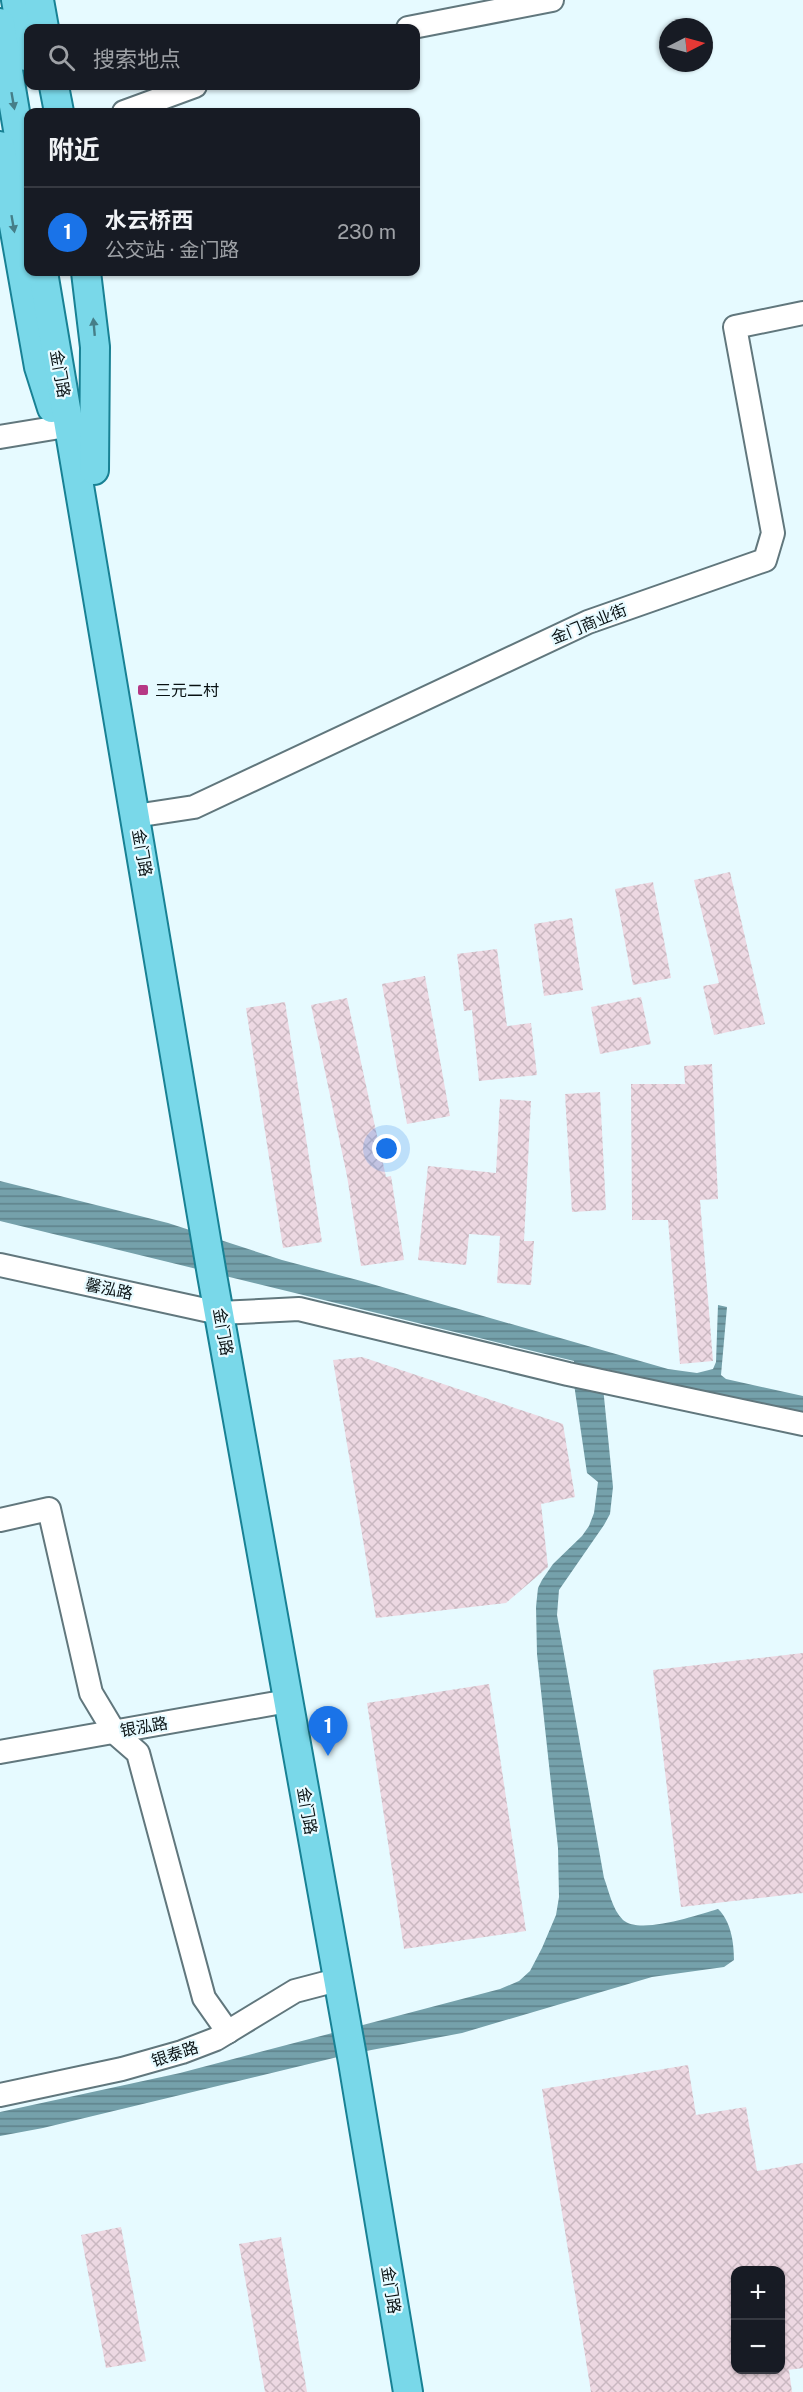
<!DOCTYPE html>
<html lang="zh">
<head>
<meta charset="utf-8">
<style>
	:root { --surface:#171b24; --page:#20242c; --text:#f1f3f6; --muted:#9ea1a6; --line:#363941; --accent:#1a73e8 }
	body { margin:0; font-family:"Public Sans","Noto Sans SC",sans-serif; background:var(--page); color:var(--text) }
	.controls { position:absolute; right:18px; bottom:18px; display:grid; overflow:hidden; border-radius:12px; box-shadow:0 2px 4px #0004 }
	.controls button { width:54px; height:54px; display:grid; place-items:center; padding:0; border:0; border-bottom:2px solid var(--line); background:var(--surface); color:var(--text); font:30px sans-serif }
	.compass { position:absolute; left:659px; top:18px; width:54px; height:54px; border-radius:50%; background:var(--surface); box-shadow:0 2px 4px #0004; rotate:84deg }
	.you { position:absolute; left:387px; top:1149px; width:21px; height:21px; margin:-15px; border:4px solid #fff; border-radius:50%; background:#1a73e8; box-shadow:0 0 0 9px #1a73e833 }
	.badge { display:grid; place-items:center; width:39px; height:39px; border-radius:50%; background:var(--accent); color:#fff; font-size:20px; font-weight:700 }
	.pin { position:absolute; translate:-50% -50px; filter:drop-shadow(0 2px 3px #0008) }
	.pin::after { content:''; position:absolute; top:32px; width:21px; height:18px; background:inherit; clip-path:polygon(0 0,100% 0,50% 100%) }
	.list { margin:0; padding:0; list-style:none }
	h2 { display:flex; justify-content:space-between; align-items:center; height:78px; margin:0; padding:0 24px; font-size:26px }
	h2 small { font-size:20px; font-weight:400; color:var(--muted) }
	.list li { display:grid; grid-template-columns:39px 1fr auto; gap:18px; align-items:center; box-sizing:border-box; height:90px; padding:0 24px; border-top:2px solid var(--line) }
	.list b { display:block; font-size:22px; white-space:nowrap }
	.list p { margin:0; font-size:20px; white-space:nowrap; color:var(--muted) }
	.list em { font-size:20px; font-style:normal; color:var(--muted) }
	.icon { flex:none; width:33px; height:33px; fill:none; stroke:currentColor; stroke-width:2; stroke-linecap:round; stroke-linejoin:round }
	.map { position:relative; flex:none; width:803px; height:2392px; overflow:hidden }
	.search { position:absolute; background:var(--surface); box-shadow:0 2px 4px #0004; left:24px; top:24px; width:396px; height:66px; display:flex; align-items:center; gap:15px; box-sizing:border-box; padding:0 21px; border-radius:12px; color:var(--muted); font-size:22px }
	.panel { position:absolute; background:var(--surface); box-shadow:0 2px 4px #0004; left:24px; top:108px; width:396px; height:168px; border-radius:12px }
	.map>svg:first-child { display:block }
	.water { fill:url(#water-rules) }
	.building { fill:url(#building-cross-hatch); fill-rule:evenodd }
	.lines { fill:none; stroke-linecap:round; stroke-linejoin:round }
	.minor-casing { stroke:#61777d; stroke-width:26 }
	.major-casing { stroke:#188194; stroke-width:32 }
	.minor { stroke:#fff; stroke-width:22 }
	.major { stroke:#79d8e9; stroke-width:28 }
	.oneway { fill:#467e88 }
	.poi-dot { fill:#b63885; stroke:#e6faff; stroke-width:2 }
	.labels { text-anchor:middle; dominant-baseline:central; stroke-width:4.5; stroke-linejoin:round; paint-order:stroke }
	.street-label { font-size:16px; fill:#081012; stroke:#e6faff }
	.poi-label { font-size:16px; fill:#081012; stroke:#e6faff; text-anchor:start }
</style>
</head>
<body>
<div class="map">
<svg width="803" height="2392" viewBox="0 0 803 2392">
	<defs>
		<pattern id="water-rules" width="6" height="5" patternUnits="userSpaceOnUse" patternTransform="scale(1.5)"><rect width="6" height="5" fill="#75a1ab"/><path d="M0 2.5h6" fill="none" stroke="#5e828a"/></pattern>
		<pattern id="building-cross-hatch" width="8" height="8" patternUnits="userSpaceOnUse" patternTransform="scale(1.5)"><rect width="8" height="8" fill="#edd8e2"/><path d="M0 0l8 8M0 8l8-8" fill="none" stroke="#cab8c1"/></pattern>
	</defs>
	<rect width="100%" height="100%" fill="#e6faff"/>
	<path class="water" d="M0,1181L168,1223L282,1260L365,1282L668,1369L697,1373L713,1369L716,1362L718,1305L727,1307L721,1375L726,1379L803,1396V1415L605,1369L603,1387L613,1487L610,1514L604,1525L559,1590L557,1615L604,1878C609,1891 612,1909 623,1920C640,1935 697,1915 718,1909C731,1921 734,1943 734,1960L724,1967L652,1977L462,2033L350,2054L43,2128L0,2136V2112L180,2073L500,1989L519,1981L530,1971L542,1948L556,1915L559,1897L558,1848L537,1654L536,1607L538,1588L542,1580L553,1564L582,1536L589,1526L594,1513L598,1482L587,1473L574,1384V1361L0,1221Z"/>
	<g class="building">
		<polygon points="730,872 765,1024 714,1035 703,986 719,983 694,880"/>
		<polygon points="653,882 671,978 633,985 615,889"/>
		<polygon points="572,918 583,990 544,996 534,924"/>
		<polygon points="497,949 507,1026 531,1023 537,1075 479,1081 472,1010 464,1011 457,954"/>
		<polygon points="425,976 450,1116 407,1124 382,984"/>
		<polygon points="641,997 651,1044 600,1054 591,1007"/>
		<polygon points="347,998 386,1177 391,1176 404,1260 361,1266 347,1176 311,1005"/>
		<polygon points="285,1002 322,1242 283,1248 246,1008"/>
		<polygon points="712,1064 718,1199 700,1200 713,1361 680,1364 668,1220 632,1220 631,1084 685,1084 684,1066"/>
		<polygon points="600,1092 606,1210 572,1212 565,1094"/>
		<polygon points="500,1099 531,1101 524,1241 534,1241 531,1285 497,1283 500,1236 469,1234 466,1265 418,1260 428,1166 496,1173"/>
		<polygon points="362,1357 563,1424 575,1497 541,1504 548,1567 506,1603 376,1618 333,1360"/>
		<polygon points="803,1653 803,1893 681,1907 653,1670"/>
		<polygon points="489,1684 526,1931 404,1949 367,1703"/>
		<path d="M688,2065L696,2115L746,2107L757,2171L803,2163V2368L787,2370H789L792,2392H591L542,2089ZM735,2271H780V2370H735Z"/>
		<polygon points="121,2227 146,2361 106,2368 81,2235"/>
		<polygon points="281,2237 307,2392 265,2392 239,2244"/>
	</g>
	<g class="lines">
		<defs>
			<g id="minor">
				<polyline points="408,28 552,0"/>
				<polyline points="124,112 195,86"/>
				<polyline points="0,437 60,427"/>
				<polyline points="135,816 194,807 588,622 765,560 773,533 735,327 803,313"/>
				<polyline points="0,1265 219,1313 299,1309 568,1374 803,1424"/>
				<polyline points="0,1520 49,1509 91,1693 115,1733 138,1753 204,1998 228,2032"/>
				<polyline points="0,1752 288,1701"/>
				<polyline points="0,2095 122,2069 182,2052 216,2039 295,1991 337,1980"/>
			</g>
			<g id="major">
				<polyline points="16,0 26,56"/>
				<polyline points="39,0 44,28"/>
				<polyline points="0,23 28,189"/>
				<polyline points="54,86 59,112"/>
				<polyline points="0,146 39,367 52,408"/>
				<polyline points="43,272 212,1275 353,2062 408,2392"/>
				<polyline points="86,272 95,347 94,470"/>
			</g>
		</defs>
		<use href="#minor" class="minor-casing"/>
		<use href="#major" class="major-casing"/>
		<use href="#minor" class="minor"/>
		<use href="#major" class="major"/>
	</g>
	<defs><path id="oneway-solid" d="M-6-.8H1V-3.2L6.5 0L1 3.2V.8H-6Z" transform="scale(1.5)"/></defs>
	<g class="oneway">
		<use href="#oneway-solid" transform="translate(13 101) rotate(80)"/>
		<use href="#oneway-solid" transform="translate(13 224) rotate(80)"/>
		<use href="#oneway-solid" transform="translate(94 327) rotate(-95)"/>
	</g>
	<rect class="poi-dot" x="137" y="684" width="12" height="12" rx="3"/>
	<g class="labels">
		<g class="street-label">
			<text transform="translate(60 374) rotate(80)">金门路</text>
			<text transform="translate(589 624) rotate(-22)">金门商业街</text>
			<text transform="translate(142 853) rotate(80)">金门路</text>
			<text transform="translate(109 1289) rotate(12)">馨泓路</text>
			<text transform="translate(223 1332) rotate(80)">金门路</text>
			<text transform="translate(144 1727) rotate(-10)">银泓路</text>
			<text transform="translate(307 1811) rotate(80)">金门路</text>
			<text transform="translate(175 2054) rotate(-18)">银泰路</text>
			<text transform="translate(391 2290) rotate(81)">金门路</text>
		</g>
		<g class="poi-label">
			<text x="155" y="690">三元二村</text>
		</g>
	</g>
</svg>
<div class="controls">
<button>+</button>
<button>−</button>
</div>
<svg class="compass" viewBox="-18 -18 36 36"><path d="M0-13l5 13h-10z" fill="#e53935"/><path d="M0 13l5-13h-10z" fill="#9ea1a6"/></svg>
<div class="you"></div>
<div class="pin badge" style="left:328px;top:1756px">1</div>
<div class="search"><svg class="icon" aria-label="search" viewBox="0 0 24 24"><circle cx="10" cy="10" r="6"/><path d="M15 15l6 6"/></svg>搜索地点</div>
<section class="panel">
<h2>附近<small></small></h2>
<ul class="list">
<li><span class="badge">1</span><div><b>水云桥西</b><p>公交站 · 金门路</p></div><em>230 m</em></li>
</ul>
</section>
</div>
</body>
</html>
